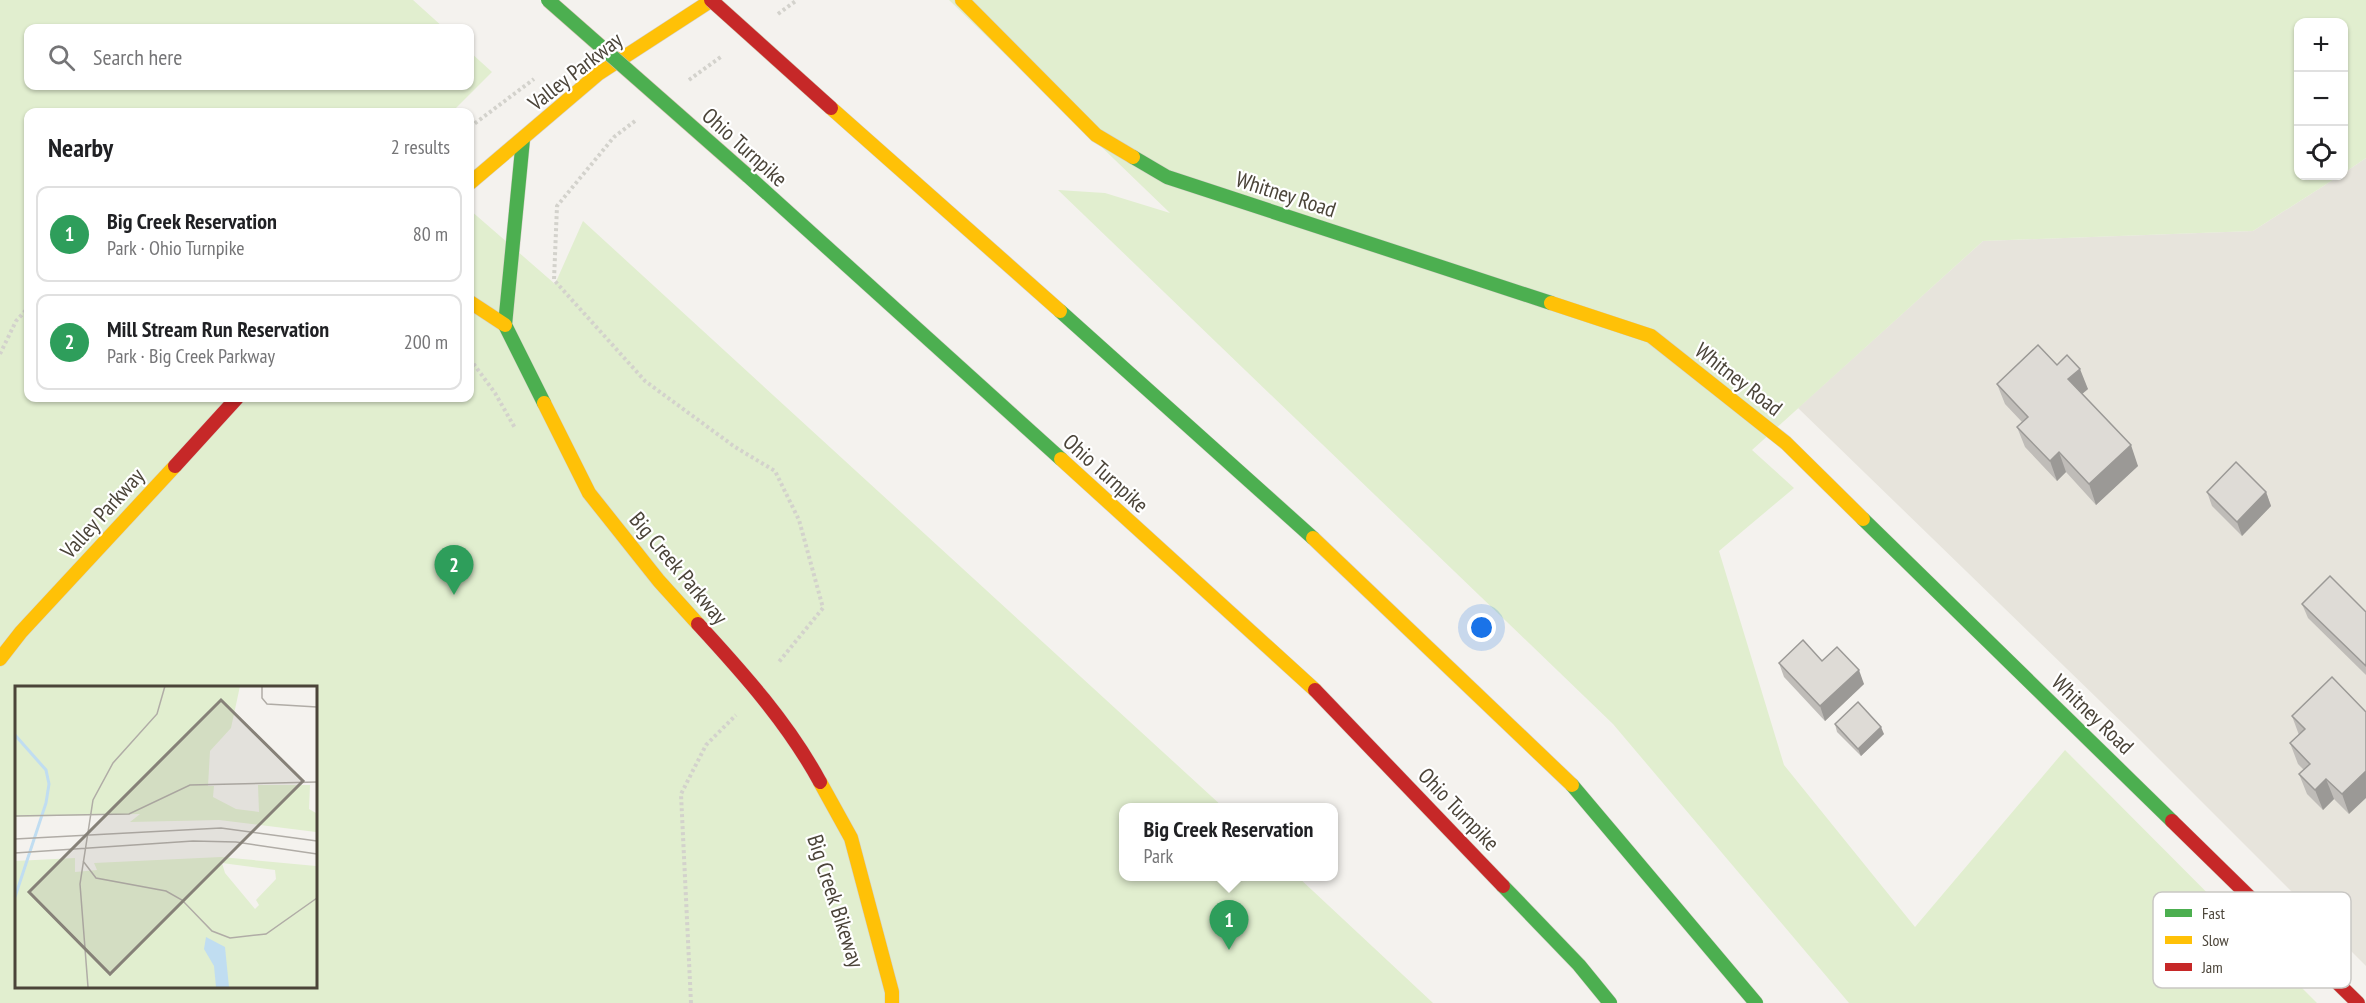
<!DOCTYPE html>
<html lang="en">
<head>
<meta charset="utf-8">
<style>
	:root { --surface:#fff; --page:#f2f2f2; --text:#202124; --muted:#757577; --line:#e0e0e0; --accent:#2563eb }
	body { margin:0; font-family:"PT Sans Narrow",sans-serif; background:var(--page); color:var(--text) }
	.controls { position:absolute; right:18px; top:18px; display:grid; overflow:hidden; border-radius:12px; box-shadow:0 2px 4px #0004 }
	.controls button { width:54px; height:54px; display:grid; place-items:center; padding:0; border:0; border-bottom:2px solid var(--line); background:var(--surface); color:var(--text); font:30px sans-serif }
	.you { position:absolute; left:1482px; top:628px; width:21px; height:21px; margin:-15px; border:4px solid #fff; border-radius:50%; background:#1a73e8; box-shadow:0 0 0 9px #1a73e833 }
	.badge { display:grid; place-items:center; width:39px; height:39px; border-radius:50%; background:var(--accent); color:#fff; font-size:20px; font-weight:700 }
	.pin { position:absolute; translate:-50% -50px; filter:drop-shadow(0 2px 3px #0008) }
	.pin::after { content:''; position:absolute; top:32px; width:21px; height:18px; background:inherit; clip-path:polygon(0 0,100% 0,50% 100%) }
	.popup { position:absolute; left:1119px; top:803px; width:219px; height:78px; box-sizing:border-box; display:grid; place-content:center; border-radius:12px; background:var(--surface); filter:drop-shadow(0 2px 4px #0005); font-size:20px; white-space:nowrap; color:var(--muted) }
	.popup b { font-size:22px; color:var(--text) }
	.popup::after { content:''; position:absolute; left:50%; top:100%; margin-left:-12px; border:12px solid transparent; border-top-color:var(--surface) }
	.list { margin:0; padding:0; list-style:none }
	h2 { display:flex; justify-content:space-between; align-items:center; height:78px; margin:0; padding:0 24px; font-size:26px }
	h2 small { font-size:20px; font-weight:400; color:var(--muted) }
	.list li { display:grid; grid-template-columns:39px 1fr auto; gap:18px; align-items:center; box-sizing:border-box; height:96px; margin:0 12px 12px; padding:0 12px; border:2px solid var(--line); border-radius:12px }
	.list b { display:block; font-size:22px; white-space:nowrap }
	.list p { margin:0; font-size:20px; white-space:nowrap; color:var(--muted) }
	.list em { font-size:20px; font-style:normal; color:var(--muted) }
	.icon { flex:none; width:33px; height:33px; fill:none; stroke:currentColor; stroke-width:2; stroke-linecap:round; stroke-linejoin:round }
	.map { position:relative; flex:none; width:2366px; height:1003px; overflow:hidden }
	.search { position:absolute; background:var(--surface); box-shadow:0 2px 4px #0004; left:24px; top:24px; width:450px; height:66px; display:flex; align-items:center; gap:15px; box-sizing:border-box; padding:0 21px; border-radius:12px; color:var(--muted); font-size:22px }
	.panel { position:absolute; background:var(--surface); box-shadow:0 2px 4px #0004; left:24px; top:108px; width:450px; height:294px; border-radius:12px }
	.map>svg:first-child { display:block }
	.residential { fill:#e7e4dc }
	.green { fill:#e1eecf; fill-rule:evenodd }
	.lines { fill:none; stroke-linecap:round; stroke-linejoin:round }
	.fast-casing { stroke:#d3cfc5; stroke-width:15 }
	.slow-casing { stroke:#d3cfc5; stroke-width:15 }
	.jam-casing { stroke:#d3cfc5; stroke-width:15 }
	.path { stroke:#d3d2cc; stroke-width:4; stroke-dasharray:3 3; stroke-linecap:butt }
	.fast { stroke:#4caf50; stroke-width:14 }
	.slow { stroke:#ffc107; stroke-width:14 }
	.jam { stroke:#c62828; stroke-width:14 }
	.fast-bridge-casing { stroke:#ccbfa9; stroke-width:15; stroke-linecap:butt }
	.jam-bridge-casing { stroke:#ccbfa9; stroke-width:15; stroke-linecap:butt }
	.fast-bridge { stroke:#4caf50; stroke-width:14 }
	.jam-bridge { stroke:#c62828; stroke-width:14 }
	.wall { fill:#bfbcb8 }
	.shaded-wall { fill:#9b9996 }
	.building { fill:#dedbd6; stroke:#9b9996; stroke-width:1.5 }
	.labels { text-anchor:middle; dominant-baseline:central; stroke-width:4.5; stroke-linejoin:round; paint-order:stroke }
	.street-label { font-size:22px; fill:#4b4439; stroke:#fff }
	.inset-river { fill:none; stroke:#c0ddf1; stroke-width:3 }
	.inset-road { fill:none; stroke:#b0aca6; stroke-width:1.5 }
	.view { fill:#868178; fill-opacity:0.15; stroke:#868178; stroke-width:3 }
	.inset-edge { fill:none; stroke:#4b4439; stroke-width:3 }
	.key { fill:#fff; stroke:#c9c7c4; stroke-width:1.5 }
	.key-label { font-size:16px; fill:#4b4439 }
</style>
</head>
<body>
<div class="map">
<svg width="2366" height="1003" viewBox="0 0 2366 1003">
	<rect width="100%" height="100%" fill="#f4f2ee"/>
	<polygon class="residential" points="2366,158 2366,966 2134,734 1798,408 1983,241 2253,231 2339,176 2344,176 2344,173"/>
	<g class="green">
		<path d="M0,0H413L444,28H28V86H470V52L492,72L452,112H28V398H470V210L555,284L583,221L1223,807L1124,808V876L1298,877L1433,1003H0ZM16,688H315V986H16Z"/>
		<polygon points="949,0 2366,0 2366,158 2344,173 2344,22 2298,22 2298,176 2339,176 2253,231 1983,241 1752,450 1794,488 1719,551 1784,765 1915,927 2065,750 2317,1003 1849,1003 1613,724 1058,190 1105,193 1170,213"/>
	</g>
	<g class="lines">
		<defs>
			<g id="fast">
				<polyline points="523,139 505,325 544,403"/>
				<polyline points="1133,157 1167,177 1551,303"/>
				<polyline points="748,176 1061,459"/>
				<polyline points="1060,311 1313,538"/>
				<polyline points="1863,519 2172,821"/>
				<polyline points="1572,785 1756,1003"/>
				<polyline points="1503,886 1579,965 1610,1003"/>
			</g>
			<g id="slow">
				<polyline points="962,0 1096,135 1133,157"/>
				<polyline points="831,108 1060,311"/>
				<polyline points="470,183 598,74 712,0"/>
				<polyline points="470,302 505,325"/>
				<polyline points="1551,303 1651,336 1786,443 1863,519"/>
				<polyline points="544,403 589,493 659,581 698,624"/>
				<polyline points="1061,459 1315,690"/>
				<polyline points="1313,538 1572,785"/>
				<polyline points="0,659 21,632 175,466"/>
				<polyline points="820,782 851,838 892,992 892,1003"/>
			</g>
			<g id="jam">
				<polyline points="175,466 237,398"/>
				<path d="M698,624C743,673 788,723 820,782"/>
				<polyline points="1315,690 1503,886"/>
				<polyline points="2172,821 2358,1003"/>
			</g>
		</defs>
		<use href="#fast" class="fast-casing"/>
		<use href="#slow" class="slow-casing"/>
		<use href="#jam" class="jam-casing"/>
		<g class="path">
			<polyline points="778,14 797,0"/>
			<polyline points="689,80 722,56"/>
			<polyline points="635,121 614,137 557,206 554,280 645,381 735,447 775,471 799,520 823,608 778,663"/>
			<polyline points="470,127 534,79"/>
			<polyline points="0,354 16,321 28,308"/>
			<polyline points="470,359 495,393 515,428"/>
			<polyline points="691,1003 681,794 706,745 736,715"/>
		</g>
		<use href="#fast" class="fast"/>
		<use href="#slow" class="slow"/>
		<use href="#jam" class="jam"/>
		<defs>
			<polyline id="fast-bridge" points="548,0 748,176"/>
			<polyline id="jam-bridge" points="711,0 831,108"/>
		</defs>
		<use href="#fast-bridge" class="fast-bridge-casing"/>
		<use href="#jam-bridge" class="jam-bridge-casing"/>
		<use href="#fast-bridge" class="fast-bridge"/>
		<use href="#jam-bridge" class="jam-bridge"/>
	</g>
	<g class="wall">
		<polygon points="2057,365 2088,389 2082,394 2138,466 2096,505 2066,472 2057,481 2025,447 2017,427 2022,422 2005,404 1997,384"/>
		<polygon points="2207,492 2266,492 2271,506 2242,536 2212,506"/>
		<polygon points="2302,604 2366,612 2366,675 2308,618"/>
		<polygon points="1822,661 1864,684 1825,721 1784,677 1779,663"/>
		<polygon points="2332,677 2349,814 2334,799 2323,810 2307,794 2299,774 2304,770 2298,764 2290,743 2299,735 2292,716"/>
		<polygon points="1835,724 1884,734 1861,756 1837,732"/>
	</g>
	<g class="shaded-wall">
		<polygon points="2080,369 2088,389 2076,399 2068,379"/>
		<polygon points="2131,445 2138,466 2096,505 2089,484"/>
		<polygon points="2059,452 2066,472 2057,481 2050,461"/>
		<polygon points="2266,492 2271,506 2242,536 2237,522"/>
		<polygon points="1859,670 1864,684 1825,721 1820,706"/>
		<polygon points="1881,727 1884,734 1861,756 1858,749"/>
		<polygon points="2366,771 2366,798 2349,814 2342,794"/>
		<polygon points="2326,779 2334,799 2323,810 2315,790"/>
	</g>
	<g class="building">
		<polygon points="2038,345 2057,365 2067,355 2080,369 2068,379 2131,445 2089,484 2059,452 2050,461 2017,427 2028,417 1997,384"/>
		<polygon points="2236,462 2266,492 2237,522 2207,492"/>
		<polygon points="2330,576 2366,612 2366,666 2302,604"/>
		<polygon points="1803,640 1822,661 1837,647 1859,670 1820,706 1779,663"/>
		<polygon points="2332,677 2366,712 2366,771 2342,794 2326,779 2315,790 2299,774 2310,764 2290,743 2305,729 2292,716"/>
		<polygon points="1858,702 1881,727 1858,749 1835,724"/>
	</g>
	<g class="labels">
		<g class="street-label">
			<text transform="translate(575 71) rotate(-38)">Valley Parkway</text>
			<text transform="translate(745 147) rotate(42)">Ohio Turnpike</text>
			<text transform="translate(1286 194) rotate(18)">Whitney Road</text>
			<text transform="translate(1739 379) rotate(38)">Whitney Road</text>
			<text transform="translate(1106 473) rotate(42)">Ohio Turnpike</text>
			<text transform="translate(102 513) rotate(-48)">Valley Parkway</text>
			<text transform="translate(679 568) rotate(50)">Big Creek Parkway</text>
			<text transform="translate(2093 714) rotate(44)">Whitney Road</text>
			<text transform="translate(1459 809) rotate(46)">Ohio Turnpike</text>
			<text transform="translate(836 901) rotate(72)">Big Creek Bikeway</text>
		</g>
	</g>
	<g transform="translate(15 686)">
		<rect width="302" height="302" fill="#f4f2ee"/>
		<path d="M0,0H225L216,42L195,65L193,100H199L198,111L221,123L244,126L243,99H295L294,123L301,127V146L204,134L115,136L125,128L0,131ZM206,171L301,180V301H0V175L60,172V186L82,184L79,177ZM207,177L260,184L261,193L241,214L244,219L240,223L210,187Z" fill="#e1eecf" fill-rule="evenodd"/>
		<path d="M191,251L210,261L214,301H201L199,280L189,263Z" fill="#c0ddf1"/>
		<path class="inset-river" d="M0,49L31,84L34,98L31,117L0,211"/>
		<path class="inset-road" d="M247,0V12L252,18L302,21M0,130L114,128L175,99L302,96M0,153L206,142L302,155M0,167L178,155L221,156L302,168M68,175L81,192L151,205L167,214L197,245L215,252L251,248L302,212M73,301L65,198L78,114L98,77L142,28L150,0"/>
		<path class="view" d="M206,14L288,95L95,288L14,206Z"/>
		<rect width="302" height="302" class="inset-edge"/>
	</g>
	<rect x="2153" y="892" width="198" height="96" rx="9" class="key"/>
	<rect x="2165" y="909" width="27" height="8" fill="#4caf50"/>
	<rect x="2165" y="936" width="27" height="8" fill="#ffc107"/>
	<rect x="2165" y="963" width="27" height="8" fill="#c62828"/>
	<g class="key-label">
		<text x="2202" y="919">Fast</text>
		<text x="2202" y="946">Slow</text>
		<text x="2202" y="973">Jam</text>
	</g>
</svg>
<div class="controls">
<button>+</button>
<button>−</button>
<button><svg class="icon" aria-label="locate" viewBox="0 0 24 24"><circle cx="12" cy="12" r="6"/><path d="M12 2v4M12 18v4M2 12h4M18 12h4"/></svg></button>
</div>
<div class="you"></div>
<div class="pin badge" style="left:1229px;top:950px;background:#2e9e5b">1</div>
<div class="popup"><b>Big Creek Reservation</b>Park</div>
<div class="pin badge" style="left:454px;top:595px;background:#2e9e5b">2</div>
<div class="search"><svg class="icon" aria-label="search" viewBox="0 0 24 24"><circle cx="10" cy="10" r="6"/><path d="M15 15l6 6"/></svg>Search here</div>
<section class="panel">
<h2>Nearby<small>2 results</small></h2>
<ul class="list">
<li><span class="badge" style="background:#2e9e5b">1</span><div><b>Big Creek Reservation</b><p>Park · Ohio Turnpike</p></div><em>80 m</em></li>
<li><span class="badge" style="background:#2e9e5b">2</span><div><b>Mill Stream Run Reservation</b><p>Park · Big Creek Parkway</p></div><em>200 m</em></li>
</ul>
</section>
</div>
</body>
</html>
